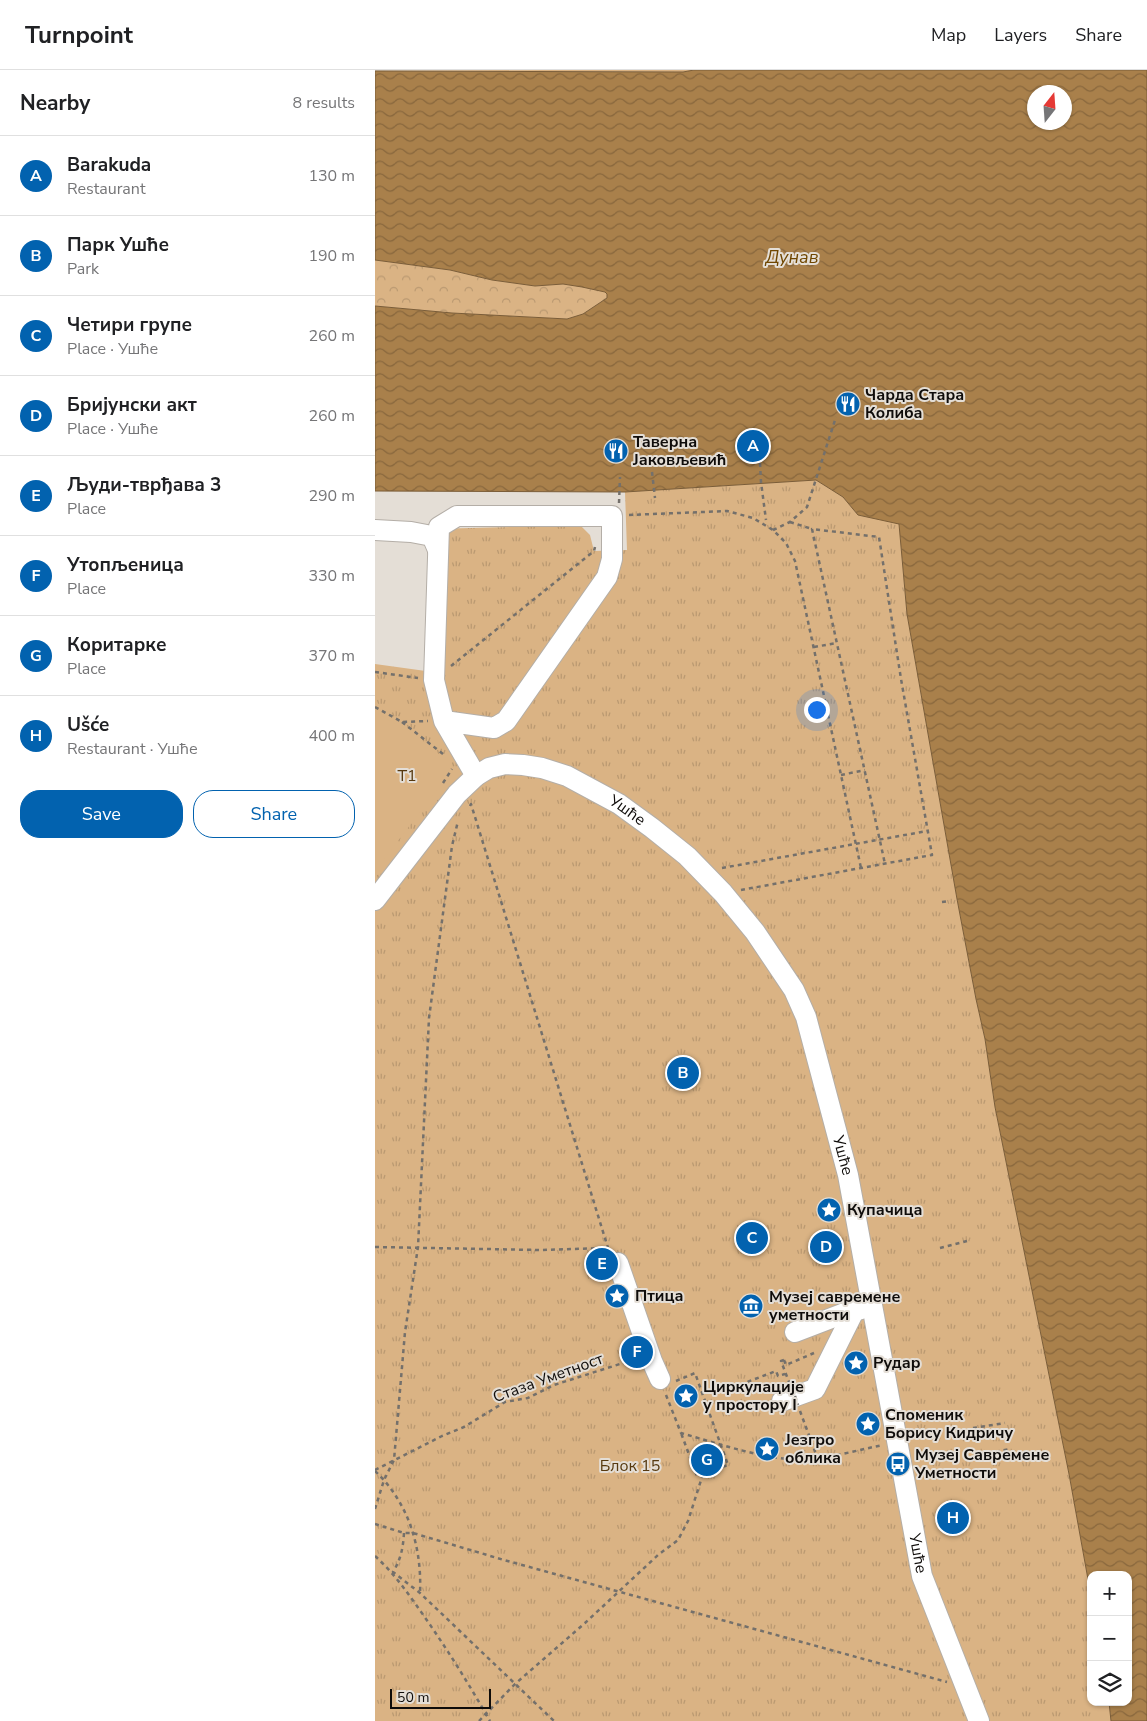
<!DOCTYPE html>
<html lang="en">
<head>
<meta charset="utf-8">
<style>
	:root { --surface:#fff; --page:#f6f6f6; --text:#202124; --muted:#757577; --line:#e0e0e0; --accent:#0262af }
	body { margin:0; font-family:"Nunito Sans",sans-serif; background:var(--page); color:var(--text) }
	.controls { position:absolute; right:15px; bottom:15px; display:grid; overflow:hidden; border-radius:10px; box-shadow:0 1px 4px #0004 }
	.controls button { width:45px; height:45px; display:grid; place-items:center; padding:0; border:0; border-bottom:1px solid var(--line); background:var(--surface); color:var(--text); font:25px sans-serif }
	.compass { position:absolute; left:652px; top:15px; width:45px; height:45px; border-radius:50%; background:var(--surface); box-shadow:0 1px 4px #0004; rotate:17deg }
	.scale { position:absolute; left:15px; bottom:12px; width:101px; box-sizing:border-box; padding-left:5px; border:2px solid #0f0c0a; border-top:0; font-size:14px; line-height:18px; white-space:nowrap; color:#0f0c0a; -webkit-text-stroke:4px #e4ded6; paint-order:stroke }
	.you { position:absolute; left:441px; top:639px; width:18px; height:18px; margin:-12px; border:4px solid #fff; border-radius:50%; background:#1a73e8; box-shadow:0 0 0 8px #1a73e833 }
	.badge { display:grid; place-items:center; width:32px; height:32px; border-radius:50%; background:var(--accent); color:#fff; font-size:16px; font-weight:700 }
	.pin { position:absolute; translate:-50% -50%; border:2px solid #fff; box-shadow:0 1px 5px #0006 }
	.list { margin:0; padding:0; list-style:none }
	h2 { display:flex; justify-content:space-between; align-items:center; height:65px; margin:0; padding:0 20px; font-size:21px }
	h2 small { font-size:16px; font-weight:400; color:var(--muted) }
	.list li { display:grid; grid-template-columns:32px 1fr auto; gap:15px; align-items:center; box-sizing:border-box; height:80px; padding:0 20px; border-top:1px solid var(--line) }
	.list b { display:block; font-size:19px; white-space:nowrap }
	.list p { margin:0; font-size:16px; white-space:nowrap; color:var(--muted) }
	.list em { font-size:16px; font-style:normal; color:var(--muted) }
	.actions { display:flex; gap:10px; padding:15px 20px }
	.actions a { flex:1; padding:11px 0; border:1px solid var(--accent); border-radius:20px; text-align:center; font-size:18px; color:var(--accent) }
	.actions .main { background:var(--accent); color:#fff }
	.icon { flex:none; width:28px; height:28px; fill:none; stroke:currentColor; stroke-width:2; stroke-linecap:round; stroke-linejoin:round }
	.map { position:relative; flex:none; width:772px; height:1651px; overflow:hidden }
	header { display:flex; align-items:center; gap:30px; box-sizing:border-box; height:70px; padding:0 25px; background:var(--surface); border-bottom:1px solid var(--line) }
	header strong { font-size:24px }
	nav { display:flex; gap:28px; margin-inline-start:auto; font-size:18px }
	main { display:flex }
	aside { flex:1; background:var(--surface) }
	.map>svg:first-child { display:block }
	.forest { fill:url(#forest-crowns) }
	.park { fill:url(#park-tufts) }
	.garden { fill:#dab384 }
	.water { fill:url(#water-waves); stroke:#7b5d38; fill-rule:evenodd }
	.lines { fill:none; stroke-linecap:round; stroke-linejoin:round }
	.minor-casing { stroke:#b4aea7; stroke-width:22 }
	.path { stroke:#74706b; stroke-width:2.5; stroke-dasharray:4 4; stroke-linecap:butt }
	.minor { stroke:#fff; stroke-width:20 }
	.path-bridge { stroke:#74706b; stroke-width:2.5; stroke-dasharray:4 4; stroke-linecap:butt }
	.labels { text-anchor:middle; dominant-baseline:central; stroke-width:4; stroke-linejoin:round; paint-order:stroke }
	.poi-label { font-size:16px; font-weight:bold; fill:#0f0c0a; stroke:#e4ded6; text-anchor:start }
	.park-label { font-size:16px; fill:#57390f; stroke:#e4ded6 }
	.street-label { font-size:16px; fill:#0f0c0a; stroke:#e4ded6 }
	.water-label { font-size:18px; font-style:italic; fill:#704701; stroke:#e4ded6 }
</style>
</head>
<body>
<header>
<strong>Turnpoint</strong>
<nav><a>Map</a><a>Layers</a><a>Share</a></nav>
</header>
<main>
<aside>
<h2>Nearby<small>8 results</small></h2>
<ul class="list">
<li><span class="badge">A</span><div><b>Barakuda</b><p>Restaurant</p></div><em>130 m</em></li>
<li><span class="badge">B</span><div><b>Парк Ушће</b><p>Park</p></div><em>190 m</em></li>
<li><span class="badge">C</span><div><b>Четири групе</b><p>Place · Ушће</p></div><em>260 m</em></li>
<li><span class="badge">D</span><div><b>Бријунски акт</b><p>Place · Ушће</p></div><em>260 m</em></li>
<li><span class="badge">E</span><div><b>Људи-тврђава 3</b><p>Place</p></div><em>290 m</em></li>
<li><span class="badge">F</span><div><b>Утопљеница</b><p>Place</p></div><em>330 m</em></li>
<li><span class="badge">G</span><div><b>Коритарке</b><p>Place</p></div><em>370 m</em></li>
<li><span class="badge">H</span><div><b>Ušće</b><p>Restaurant · Ушће</p></div><em>400 m</em></li>
</ul>
<div class="actions"><a class="main">Save</a><a>Share</a></div>
</aside>
<div class="map">
<svg width="772" height="1651" viewBox="0 0 772 1651">
	<defs>
		<pattern id="forest-crowns" width="20" height="18" patternUnits="userSpaceOnUse" patternTransform="scale(1.25)"><rect width="20" height="18" fill="#dab384"/><path d="M2 6a3 3 0 1 1 6 0M12 15a3 3 0 1 1 6 0" fill="none" stroke="#ba9971"/></pattern>
		<pattern id="park-tufts" width="24" height="20" patternUnits="userSpaceOnUse" patternTransform="scale(1.25)"><rect width="24" height="20" fill="#dab384"/><path d="M3 7l-1-3M5 7V3M7 7l1-3M15 17l-1-3M17 17v-4M19 17l1-3" fill="none" stroke="#ba9971"/></pattern>
		<pattern id="water-waves" width="16" height="10" patternUnits="userSpaceOnUse" patternTransform="scale(1.25)"><rect width="16" height="10" fill="#a9804b"/><path d="M0 5q4-4 8 0t8 0" fill="none" stroke="#88673d"/></pattern>
	</defs>
	<rect width="100%" height="100%" fill="#e4ded6"/>
	<g class="forest">
		<polygon points="0,0 319,0 308,2"/>
		<polygon points="0,190 75,200 117,210 160,216 188,214 207,216 230,222 232,224 232,228 208,244 192,249 77,243 0,236"/>
	</g>
	<polygon class="park" points="441,410 468,427 483,445 524,453 532,544 582,829 601,929 610,969 620,1037 694,1404 716,1526 716,1632 734,1632 736,1651 0,1651 0,594 58,602 56,459 205,455 215,465 219,481 252,480 250,422"/>
	<g class="garden">
		<polygon points="0,642 22,655 77,700 0,801"/>
		<circle cx="312" cy="1327" r="10"/>
		<circle cx="333" cy="1385" r="10"/>
	</g>
	<path class="water" d="M319,0H772V1651H736L734,1632H753V1505H716V1526L694,1404L620,1037L610,969L601,929L582,829L532,544L524,454L483,445L468,427L441,410L250,422L0,421V236L77,243L192,249L208,244L232,228V224L230,222L207,217L188,214L160,216L117,210L75,200L0,190V1L308,2ZM660,22H690V52H660Z"/>
	<g class="lines">
		<defs>
			<g id="minor">
				<polyline points="0,460 36,462 57,466 63,480"/>
				<polyline points="69,651 119,658 131,651 232,507 237,489 237,446 82,446 64,457 59,610 69,651 101,706"/>
				<path id="s1" d="M0,830L82,724L101,706L114,698L130,694L148,695L167,698L192,706L244,734L277,758L312,786L348,823L380,862L419,920L431,947L473,1105L547,1506L604,1651"/>
				<polyline points="243,1193 277,1291 285,1309"/>
				<polyline points="420,1262 467,1244 486,1239"/>
				<polyline points="407,1331 440,1319 479,1241"/>
			</g>
		</defs>
		<use href="#minor" class="minor-casing"/>
		<g class="path">
			<polyline points="385,393 386,412 391,450"/>
			<polyline points="277,402 280,428"/>
			<polyline points="244,433 245,407"/>
			<polyline points="254,445 352,441 378,448 398,460 411,473 420,491 486,798"/>
			<polyline points="415,452 437,459"/>
			<polyline points="398,460 415,452 432,437 461,347"/>
			<polyline points="439,577 462,573"/>
			<polyline points="76,596 219,481 220,477"/>
			<polyline points="0,602 43,608"/>
			<polyline points="0,637 27,652 53,651"/>
			<polyline points="27,652 68,684"/>
			<polyline points="466,705 490,700"/>
			<polyline points="68,713 77,699"/>
			<polyline points="95,736 96,734 233,1178"/>
			<polyline points="347,798 552,761"/>
			<polyline points="366,820 557,785 526,609 504,467 437,459 510,794"/>
			<polyline points="567,832 575,831"/>
			<polyline points="0,1177 164,1180 233,1178"/>
			<polyline points="565,1178 592,1171"/>
			<polyline points="409,1290 411,1295 439,1283"/>
			<polyline points="409,1290 406,1291 414,1312"/>
			<polyline points="301,1311 320,1303 353,1395 322,1406 306,1363"/>
			<polyline points="326,1323 359,1317 401,1301 403,1306 410,1304"/>
			<path d="M291,1325L306,1363C341,1373 376,1385 412,1389C444,1392 477,1381 508,1375"/>
			<polyline points="425,1341 442,1387"/>
			<polyline points="598,1358 630,1353"/>
			<polyline points="605,1385 635,1379"/>
			<polyline points="0,1400 67,1366 89,1357 130,1332 153,1328 179,1315 248,1293 260,1292"/>
			<path d="M0,1401C34,1433 47,1478 45,1523"/>
			<polyline points="0,1439 9,1410 19,1390 30,1262 43,1177 54,948 77,776 83,751"/>
			<polyline points="0,1454 29,1463 38,1463 129,1490 572,1612"/>
			<path d="M29,1463C28,1478 26,1489 18,1502L45,1523L179,1651"/>
			<path d="M0,1486C20,1504 35,1526 51,1549C74,1582 95,1616 115,1651"/>
			<polyline points="104,1651 140,1614 210,1553 283,1485 303,1470 313,1451 328,1404"/>
		</g>
		<use href="#minor" class="minor"/>
		<polyline class="path-bridge" points="420,1326 423,1335"/>
	</g>
	<defs>
		<symbol id="restaurant-disc" viewBox="-11 -11 22 22"><circle r="9.5" fill="#0262af" stroke="#e4ded6"/><path d="M-5-6h1v4h1v-4h1v4h1v-4h1v5L-1.5 .5V6h-2V.5L-5-1ZM5-6V6H3V1.5H1.5Q1.5-4 5-6Z" fill="#fff"/></symbol>
		<symbol id="sight-disc" viewBox="-11 -11 22 22"><circle r="9.5" fill="#0262af" stroke="#e4ded6"/><path d="M0-6L1.8-2.2L6-1.7L2.9 1.2L3.7 5.4L0 3.3L-3.7 5.4L-2.9 1.2L-6-1.7L-1.8-2.2Z" fill="#fff"/></symbol>
		<symbol id="museum-disc" viewBox="-11 -11 22 22"><circle r="9.5" fill="#0262af" stroke="#e4ded6"/><path d="M0-6L6-3V-2H-6V-3ZM-5-1h2V3h-2ZM-1-1h2V3h-2ZM3-1h2V3H3ZM-6 4H6V6H-6Z" fill="#fff"/></symbol>
		<symbol id="bus-disc" viewBox="-11 -11 22 22"><circle r="9.5" fill="#0262af" stroke="#e4ded6"/><path d="M-5-6H5V4H4V6H2V4H-2V6H-4V4H-5ZM-3.5-4V0h7V-4ZM-3.5 1.2v1.5H-2V1.2ZM2 1.2v1.5H3.5V1.2Z" fill="#fff"/></symbol>
	</defs>
	<g fill-rule="evenodd">
		<use href="#restaurant-disc" x="459" y="320" width="28" height="28"/>
		<use href="#restaurant-disc" x="227" y="367" width="28" height="28"/>
		<use href="#sight-disc" x="440" y="1126" width="28" height="28"/>
		<use href="#sight-disc" x="228" y="1212" width="28" height="28"/>
		<use href="#museum-disc" x="362" y="1222" width="28" height="28"/>
		<use href="#sight-disc" x="467" y="1279" width="28" height="28"/>
		<use href="#sight-disc" x="297" y="1312" width="28" height="28"/>
		<use href="#sight-disc" x="479" y="1340" width="28" height="28"/>
		<use href="#sight-disc" x="378" y="1365" width="28" height="28"/>
		<use href="#bus-disc" x="509" y="1380" width="28" height="28"/>
	</g>
	<g class="labels">
		<g class="poi-label">
			<text x="490" y="325">Чарда Стара<tspan x="490" dy="18">Колиба</tspan></text>
			<text x="258" y="372">Таверна<tspan x="258" dy="18">Јаковљевић</tspan></text>
			<text x="472" y="1140">Купачица</text>
			<text x="260" y="1226">Птица</text>
			<text x="394" y="1227">Музеј савремене<tspan x="394" dy="18">уметности</tspan></text>
			<text x="498" y="1293">Рудар</text>
			<text x="328" y="1317">Циркулације<tspan x="328" dy="18">у простору I</tspan></text>
			<text x="510" y="1345">Споменик<tspan x="510" dy="18">Борису Кидричу</tspan></text>
			<text x="410" y="1370">Језгро<tspan x="410" dy="18">облика</tspan></text>
			<text x="540" y="1385">Музеј Савремене<tspan x="540" dy="18">Уметности</tspan></text>
		</g>
		<g class="park-label">
			<text x="32" y="706">Т1</text>
			<text x="255" y="1396">Блок 15</text>
		</g>
		<g class="street-label">
			<text stroke="none"><textPath href="#s1" startOffset="325">Ушће</textPath></text>
			<text stroke="none"><textPath href="#s1" startOffset="745">Ушће</textPath></text>
			<text transform="translate(173 1308) rotate(-20)">Стаза Уметност</text>
			<text stroke="none"><textPath href="#s1" startOffset="1150">Ушће</textPath></text>
		</g>
		<g class="water-label">
			<text x="417" y="187">Дунав</text>
		</g>
	</g>
</svg>
<div class="controls">
<button>+</button>
<button>−</button>
<button><svg class="icon" aria-label="layers" viewBox="0 0 24 24"><path d="M12 4l9 5-9 5-9-5zM3 14l9 5 9-5"/></svg></button>
</div>
<svg class="compass" viewBox="-18 -18 36 36"><path d="M0-13l5 13h-10z" fill="#e53935"/><path d="M0 13l5-13h-10z" fill="#757577"/></svg>
<div class="scale">50 m</div>
<div class="you"></div>
<div class="pin badge" style="left:378px;top:376px">A</div>
<div class="pin badge" style="left:308px;top:1003px">B</div>
<div class="pin badge" style="left:377px;top:1168px">C</div>
<div class="pin badge" style="left:451px;top:1177px">D</div>
<div class="pin badge" style="left:227px;top:1194px">E</div>
<div class="pin badge" style="left:262px;top:1282px">F</div>
<div class="pin badge" style="left:332px;top:1390px">G</div>
<div class="pin badge" style="left:578px;top:1448px">H</div>
</div>
</main>
</body>
</html>
